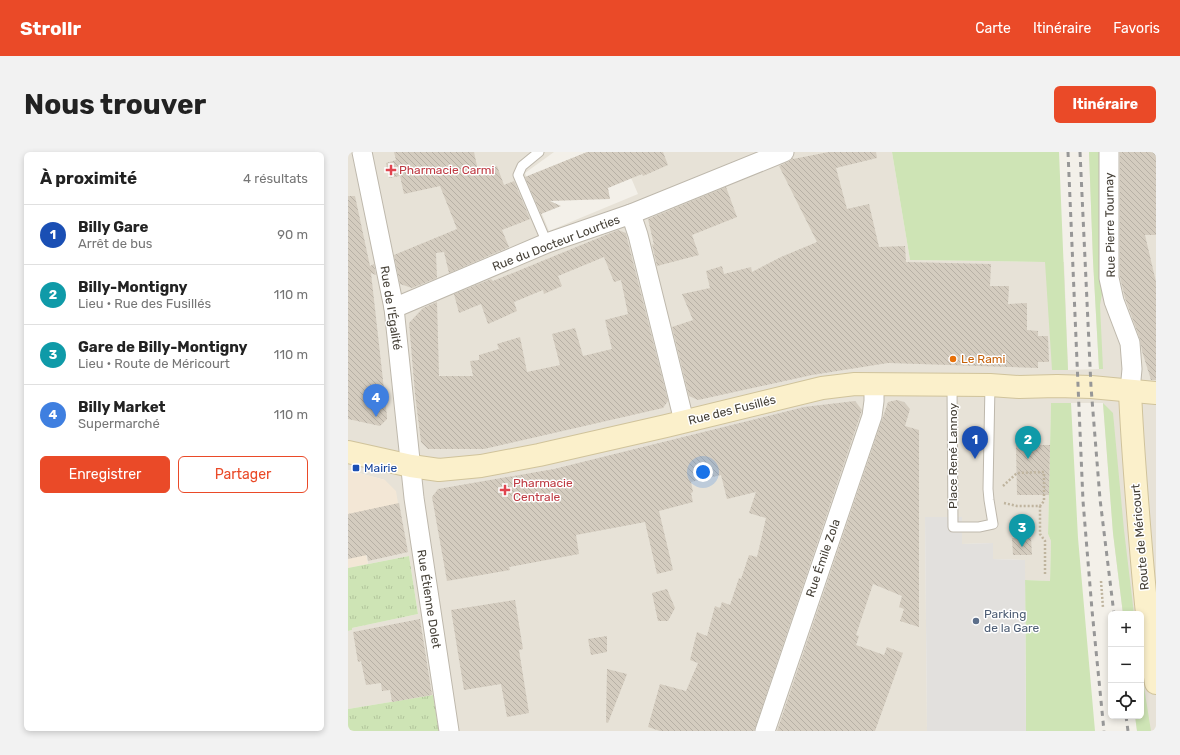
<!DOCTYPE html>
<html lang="fr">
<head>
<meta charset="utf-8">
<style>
	:root { --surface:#fff; --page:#f2f2f2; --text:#222; --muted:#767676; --line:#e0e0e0; --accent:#ea4a28 }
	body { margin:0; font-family:Rubik,sans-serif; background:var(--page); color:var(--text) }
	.controls { position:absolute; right:12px; bottom:12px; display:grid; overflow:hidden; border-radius:6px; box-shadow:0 2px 6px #0003 }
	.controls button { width:36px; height:36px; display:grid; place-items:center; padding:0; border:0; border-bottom:1px solid var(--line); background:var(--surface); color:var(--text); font:20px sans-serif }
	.you { position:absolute; left:355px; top:320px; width:14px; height:14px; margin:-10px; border:3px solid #fff; border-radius:50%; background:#1a73e8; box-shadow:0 0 0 6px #1a73e833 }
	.badge { display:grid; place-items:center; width:26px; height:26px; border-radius:50%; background:var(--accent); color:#fff; font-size:13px; font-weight:700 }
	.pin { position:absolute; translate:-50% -33px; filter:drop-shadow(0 1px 2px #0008) }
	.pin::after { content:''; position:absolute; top:21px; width:14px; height:12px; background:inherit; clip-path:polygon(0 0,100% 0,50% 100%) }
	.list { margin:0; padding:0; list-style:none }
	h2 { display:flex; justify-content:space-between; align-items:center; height:52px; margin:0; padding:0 16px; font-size:17px }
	h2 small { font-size:13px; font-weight:400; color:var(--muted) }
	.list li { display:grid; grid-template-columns:26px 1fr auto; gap:12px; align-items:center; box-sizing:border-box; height:60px; padding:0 16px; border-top:1px solid var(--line) }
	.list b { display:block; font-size:15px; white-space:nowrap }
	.list p { margin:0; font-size:13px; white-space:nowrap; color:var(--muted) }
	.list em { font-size:13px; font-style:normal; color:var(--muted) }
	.actions { display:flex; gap:8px; padding:12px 16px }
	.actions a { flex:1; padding:9px 0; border:1px solid var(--accent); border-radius:6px; text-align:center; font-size:14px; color:var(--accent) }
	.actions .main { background:var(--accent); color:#fff }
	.icon { flex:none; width:22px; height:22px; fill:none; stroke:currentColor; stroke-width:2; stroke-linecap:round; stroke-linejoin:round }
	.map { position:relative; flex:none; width:808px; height:579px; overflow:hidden; border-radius:6px }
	header { display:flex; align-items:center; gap:24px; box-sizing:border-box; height:56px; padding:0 20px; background:var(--accent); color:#fff }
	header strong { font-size:19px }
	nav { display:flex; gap:22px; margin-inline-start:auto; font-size:14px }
	.intro { display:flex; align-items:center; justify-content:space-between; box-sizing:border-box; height:96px; padding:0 24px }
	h1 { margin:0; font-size:28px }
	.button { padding:10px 18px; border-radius:6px; background:var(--accent); color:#fff; font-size:14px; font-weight:700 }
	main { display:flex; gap:24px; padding:0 24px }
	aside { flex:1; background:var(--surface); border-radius:6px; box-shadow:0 2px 6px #0003 }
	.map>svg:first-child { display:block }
	.residential { fill:#e7e2d7 }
	.commercial { fill:#f3e7d6 }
	.grass { fill:#cee4b5 }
	.park { fill:url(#park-tufts) }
	.parking { fill:#e2e0dd }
	.building { fill:url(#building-back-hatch) }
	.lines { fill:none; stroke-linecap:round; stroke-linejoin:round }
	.lane-casing { stroke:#beb8ac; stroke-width:11 }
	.street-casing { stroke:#beb8ac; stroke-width:21 }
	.secondary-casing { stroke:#d0c39b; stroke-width:24 }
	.path { stroke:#bfb49e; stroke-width:2.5; stroke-dasharray:2 2; stroke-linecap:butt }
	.lane { stroke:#fff; stroke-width:9 }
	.street { stroke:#fff; stroke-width:19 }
	.secondary { stroke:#fbf0cb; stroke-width:22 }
	.rail { stroke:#979797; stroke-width:3; stroke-dasharray:5 5; stroke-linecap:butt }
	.health-dot { fill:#e0444e; stroke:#fff; stroke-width:1.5 }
	.food-dot { fill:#e8710a; stroke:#fff; stroke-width:1.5 }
	.transit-dot { fill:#1a4fb4; stroke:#fff; stroke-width:1.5 }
	.service-dot { fill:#5c6f8a; stroke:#fff; stroke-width:1.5 }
	.labels { text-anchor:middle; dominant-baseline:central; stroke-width:3; stroke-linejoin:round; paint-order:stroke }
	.health-label { font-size:12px; fill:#be3a42; stroke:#fff; text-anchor:start }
	.street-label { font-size:12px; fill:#464138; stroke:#fff }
	.food-label { font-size:12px; fill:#c56008; stroke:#fff; text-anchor:start }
	.transit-label { font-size:12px; fill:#164399; stroke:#fff; text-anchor:start }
	.service-label { font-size:12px; fill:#4e5e75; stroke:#fff; text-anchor:start }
</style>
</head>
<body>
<header>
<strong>Strollr</strong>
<nav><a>Carte</a><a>Itinéraire</a><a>Favoris</a></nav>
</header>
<div class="intro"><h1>Nous trouver</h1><a class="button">Itinéraire</a></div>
<main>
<aside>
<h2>À proximité<small>4 résultats</small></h2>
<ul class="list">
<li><span class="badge" style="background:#1a4fb4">1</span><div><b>Billy Gare</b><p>Arrêt de bus</p></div><em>90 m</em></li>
<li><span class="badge" style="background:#0f9aa8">2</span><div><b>Billy-Montigny</b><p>Lieu · Rue des Fusillés</p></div><em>110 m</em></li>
<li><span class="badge" style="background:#0f9aa8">3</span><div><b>Gare de Billy-Montigny</b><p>Lieu · Route de Méricourt</p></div><em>110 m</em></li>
<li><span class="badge" style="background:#3f7fe0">4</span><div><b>Billy Market</b><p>Supermarché</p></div><em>110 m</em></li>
</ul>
<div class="actions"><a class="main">Enregistrer</a><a>Partager</a></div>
</aside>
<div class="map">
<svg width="808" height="579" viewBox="0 0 808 579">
	<defs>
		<pattern id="park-tufts" width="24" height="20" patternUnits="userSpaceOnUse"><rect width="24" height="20" fill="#cee4b5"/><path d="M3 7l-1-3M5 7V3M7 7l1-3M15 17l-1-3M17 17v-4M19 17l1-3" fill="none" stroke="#b2c59c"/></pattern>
		<pattern id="building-back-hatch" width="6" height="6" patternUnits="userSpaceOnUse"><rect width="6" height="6" fill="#d4ccbf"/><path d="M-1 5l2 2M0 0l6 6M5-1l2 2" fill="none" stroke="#b7b0a5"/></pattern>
	</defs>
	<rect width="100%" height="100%" fill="#f3f0e9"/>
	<polygon class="residential" points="0,0 206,0 177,21 201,79 290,42 272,0 544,0 562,108 716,110 720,218 751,217 745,108 741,0 808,0 808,579 789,579 787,564 793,564 793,462 775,462 765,381 755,251 703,251 700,382 703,389 702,429 677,428 677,408 645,407 645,391 614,392 577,365 579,579 91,579 85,543 0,557 0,479 4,478 4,476 70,462 61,404 20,412 15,389 37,328 0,318"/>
	<polygon class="commercial" points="0,318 37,328 48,339 55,381 15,389 20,412 0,416"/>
	<g class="grass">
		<polygon points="544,0 711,0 720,218 704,218 697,110 562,108"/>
		<polygon points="741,0 756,0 755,136 752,153 755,217 751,217 745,108"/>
		<polygon points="703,251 723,251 730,386 747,579 678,579 677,428 702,429 703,389 700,382"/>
		<polygon points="755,251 765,261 776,378 786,462 775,462 765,381"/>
		<polygon points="793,516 803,579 789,579 787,564 793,564"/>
	</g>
	<g class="park">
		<polygon points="61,404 70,462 4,476 4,478 0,479 0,416"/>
		<polygon points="85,543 91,579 0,579 0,557"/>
	</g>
	<polygon class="parking" points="577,365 614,365 614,392 645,391 645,407 677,408 678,579 579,579"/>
	<g class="building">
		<polygon points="46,0 126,0 131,23 149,14 156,33 166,29 182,67 154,78 161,95 101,121 96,100 88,101 89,126 64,136 52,132 46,103 109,77 92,34 56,42 52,24 41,26 38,11 48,8"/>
		<polygon points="239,0 315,0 320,13 295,24 294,22 260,36 262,47 202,49 213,54 193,62 177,25"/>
		<polygon points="481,0 528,0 529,6 488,16 499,57 521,52 531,95 557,94 558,110 643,112 642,134 661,134 660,152 679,151 679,178 690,179 690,184 700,184 701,210 690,210 690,216 540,211 464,223 350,248 341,244 324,175 345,168 334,142 362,136 358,119 374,114 376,122 403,115 404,120 433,105 469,90 431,14 440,10 445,6 445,7"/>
		<polygon points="772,0 808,0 808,83 797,83 808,130 808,228 803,228 794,199 792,187 777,146 772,125"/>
		<polygon points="378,35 389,65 344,83 351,103 309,114 304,92 306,93 300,67"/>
		<polygon points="0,44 7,44 22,114 26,112 28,123 23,121 39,264 39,267 32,274 0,267"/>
		<polygon points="270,78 278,81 279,86 320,249 315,256 136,297 80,297 73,290 67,242 61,171 75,156 89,150 91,224 125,224 122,209 131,208 131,203 151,197 149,192 172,185 179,220 212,213 204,182 227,176 235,204 264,197 257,168 280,162 273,128 266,130 256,105 210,124 214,134 196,142 195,138 166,150 169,159 140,172 133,152 111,161 106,142 143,127 145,129"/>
		<polygon points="549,248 556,250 562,257 557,274 571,278 571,475 552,469 556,457 551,455 554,444 525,432 508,483 511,484 508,493 536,503 539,495 555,501 527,579 429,579 540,250"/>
		<polygon points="507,249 514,258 513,261 406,579 312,579 300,575 312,532 338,539 350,511 342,508 349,480 359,484 367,454 372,456 374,450 382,453 391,426 393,427 401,403 409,405 418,366 401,361 408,340 379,347 373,323 343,330 345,340 343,341 345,350 311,359 325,418 309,422 297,370 228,383 231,402 161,415 162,418 99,429 84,345 90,337 206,317 456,255"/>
		<polygon points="668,293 702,293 701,343 669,343"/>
		<polygon points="51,351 60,400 20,409 19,403 0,407 0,362"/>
		<polygon points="664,386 683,386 684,403 665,403"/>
		<polygon points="319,437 327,456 320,469 310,469 304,441"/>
		<polygon points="167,448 175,497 171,498 181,561 159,565 153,532 116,538 103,458"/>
		<polygon points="72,467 84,543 44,550 42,538 34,539 33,531 18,533 13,509 10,510 5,480"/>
		<polygon points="259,484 259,500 243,503 240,487"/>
		<polygon points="259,517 279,522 260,571 258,570"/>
	</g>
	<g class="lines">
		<defs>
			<g id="lane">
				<polyline points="191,0 174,14 170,23 199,91"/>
				<polyline points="604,233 605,375 631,375 645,372 641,348 640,337 642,233"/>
			</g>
			<g id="street">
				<polyline points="14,0 46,156 66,346 101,579"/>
				<polyline points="761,0 761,126 766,149 782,191 784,217 782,239"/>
				<polyline points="283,62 436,0"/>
				<polyline points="46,156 199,91 283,62 290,83 336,269"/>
				<polyline points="417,579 524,264 526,249 526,232"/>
			</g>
			<g id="secondary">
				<path d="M782,239C784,288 788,336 792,385C796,434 800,483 808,531"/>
				<polyline points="0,300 63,314 91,318 133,314 191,303 318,274 474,236 507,232 642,233 671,235 709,234 743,235 808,241"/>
			</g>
		</defs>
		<use href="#lane" class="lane-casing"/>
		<use href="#street" class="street-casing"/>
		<use href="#secondary" class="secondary-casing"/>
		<g class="path">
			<polyline points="655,334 669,321 696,320 696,349 692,354"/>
			<polyline points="656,351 669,354 692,354 692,382 697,389 697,422"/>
			<polyline points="753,429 755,456"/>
		</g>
		<use href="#lane" class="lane"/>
		<use href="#street" class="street"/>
		<use href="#secondary" class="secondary"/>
		<g class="rail">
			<polyline points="720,0 735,349 744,458 756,579"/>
			<polyline points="732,0 743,235 752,347 766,462"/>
			<polyline points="778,564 780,579"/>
		</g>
	</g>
	<g class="health-dot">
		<path d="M41 12h4v4h4v4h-4v4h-4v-4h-4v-4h4z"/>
		<path d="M155 332h4v4h4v4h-4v4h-4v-4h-4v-4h4z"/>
	</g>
	<circle class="food-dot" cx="605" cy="207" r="4"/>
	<rect class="transit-dot" x="4" y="312" width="8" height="8" rx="2"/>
	<circle class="service-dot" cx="628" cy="469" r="4"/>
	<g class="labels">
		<g class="health-label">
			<text x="51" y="18">Pharmacie Carmi</text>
			<text x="165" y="331">Pharmacie<tspan x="165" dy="14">Centrale</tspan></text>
		</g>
		<g class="street-label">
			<text transform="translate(762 73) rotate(-91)">Rue Pierre Tournay</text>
			<text transform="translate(208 91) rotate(-21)">Rue du Docteur Lourties</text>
			<text transform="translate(43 156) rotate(81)">Rue de l'Égalité</text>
			<text transform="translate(384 258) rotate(-14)">Rue des Fusillés</text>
			<text transform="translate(605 304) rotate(-90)">Place René Lannoy</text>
			<text transform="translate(792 385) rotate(-95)">Route de Méricourt</text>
			<text transform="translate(475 406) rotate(-71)">Rue Émile Zola</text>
			<text transform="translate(81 447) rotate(81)">Rue Étienne Dolet</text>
		</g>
		<g class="food-label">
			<text x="613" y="207">Le Rami</text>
		</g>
		<g class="transit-label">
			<text x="16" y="316">Mairie</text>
		</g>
		<g class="service-label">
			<text x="636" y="462">Parking<tspan x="636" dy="14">de la Gare</tspan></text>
		</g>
	</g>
</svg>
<div class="controls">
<button>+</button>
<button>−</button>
<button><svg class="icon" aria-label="locate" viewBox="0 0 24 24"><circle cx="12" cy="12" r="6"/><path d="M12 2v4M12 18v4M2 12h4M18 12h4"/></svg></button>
</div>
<div class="you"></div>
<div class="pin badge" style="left:627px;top:307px;background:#1a4fb4">1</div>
<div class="pin badge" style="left:680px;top:307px;background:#0f9aa8">2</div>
<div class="pin badge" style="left:674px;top:395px;background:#0f9aa8">3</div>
<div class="pin badge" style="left:28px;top:265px;background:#3f7fe0">4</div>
</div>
</main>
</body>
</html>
